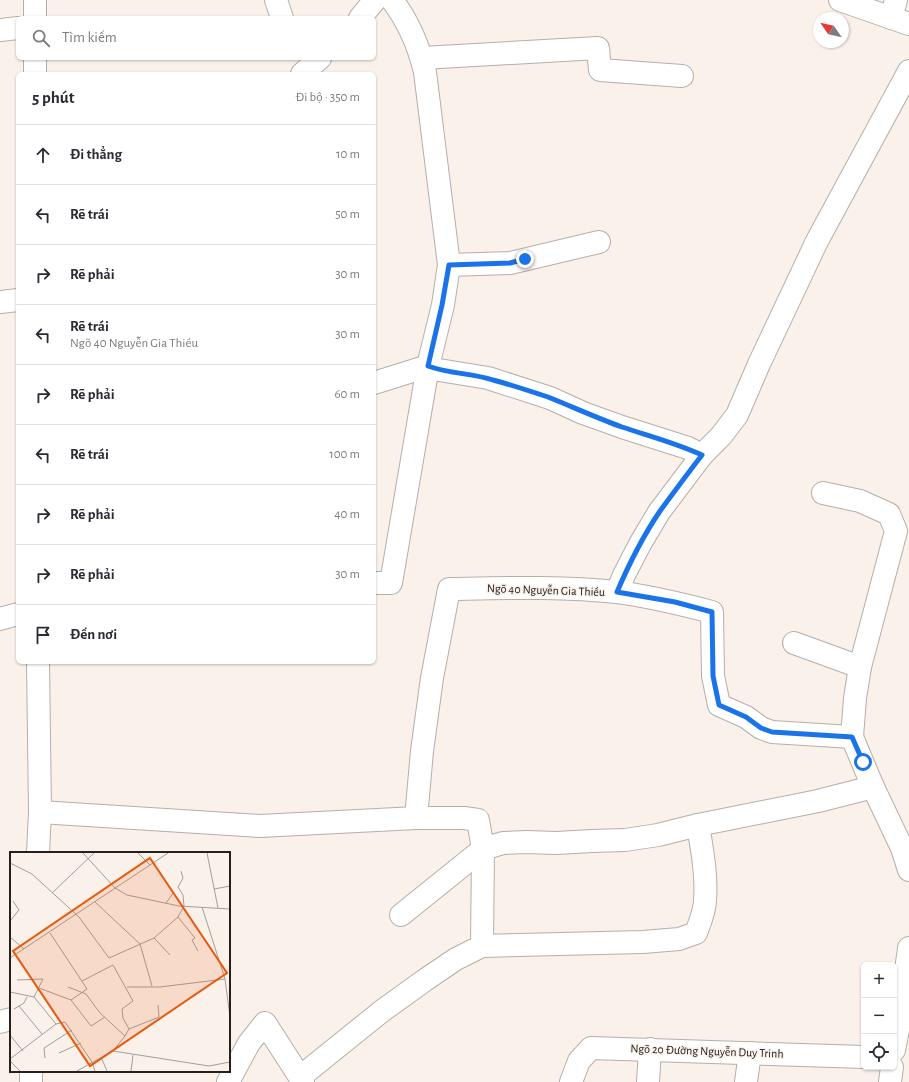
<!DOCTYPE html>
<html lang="vi">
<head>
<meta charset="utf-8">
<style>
	:root { --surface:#fff; --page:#f7f7f7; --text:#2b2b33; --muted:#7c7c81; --line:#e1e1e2 }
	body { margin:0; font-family:"Alegreya Sans",sans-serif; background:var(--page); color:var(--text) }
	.controls { position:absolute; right:12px; bottom:12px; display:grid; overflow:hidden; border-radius:6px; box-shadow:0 1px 3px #0004 }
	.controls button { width:36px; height:36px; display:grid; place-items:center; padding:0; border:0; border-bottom:1px solid var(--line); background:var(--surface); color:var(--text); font:20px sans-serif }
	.compass { position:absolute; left:813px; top:12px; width:36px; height:36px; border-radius:50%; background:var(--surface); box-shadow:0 1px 3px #0004; rotate:304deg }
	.stop { position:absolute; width:12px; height:12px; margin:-9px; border:3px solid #1a73e8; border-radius:50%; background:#fff }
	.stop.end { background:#1a73e8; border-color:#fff; box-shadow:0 1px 4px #0008 }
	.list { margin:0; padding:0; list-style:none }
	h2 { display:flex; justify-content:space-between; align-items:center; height:52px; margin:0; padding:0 16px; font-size:17px }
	h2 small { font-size:13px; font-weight:400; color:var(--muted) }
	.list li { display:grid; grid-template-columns:26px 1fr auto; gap:12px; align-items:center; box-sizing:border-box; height:60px; padding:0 16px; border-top:1px solid var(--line) }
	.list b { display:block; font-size:15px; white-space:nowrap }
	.list p { margin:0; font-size:13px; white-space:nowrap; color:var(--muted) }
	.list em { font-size:13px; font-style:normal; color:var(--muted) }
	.icon { flex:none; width:22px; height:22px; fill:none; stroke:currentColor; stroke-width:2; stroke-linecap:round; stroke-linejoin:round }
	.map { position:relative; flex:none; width:909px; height:1082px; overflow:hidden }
	.search { position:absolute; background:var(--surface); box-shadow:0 1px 3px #0004; left:16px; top:16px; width:360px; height:44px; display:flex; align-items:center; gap:10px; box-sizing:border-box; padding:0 14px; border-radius:6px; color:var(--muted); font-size:15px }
	.panel { position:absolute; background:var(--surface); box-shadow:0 1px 3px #0004; left:16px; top:72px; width:360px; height:592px; border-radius:6px }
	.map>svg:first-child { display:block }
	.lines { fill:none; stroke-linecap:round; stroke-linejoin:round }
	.minor-casing { stroke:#b6aea8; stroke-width:24 }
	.minor { stroke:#fff; stroke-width:22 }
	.route { stroke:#1a73e8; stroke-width:5 }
	.labels { text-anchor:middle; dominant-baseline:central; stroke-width:3; stroke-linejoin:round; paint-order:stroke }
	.street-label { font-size:12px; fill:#24201e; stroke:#faf1ea }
	.inset-road { fill:none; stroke:#a49d98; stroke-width:1 }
	.view { fill:#e8590c; fill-opacity:0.15; stroke:#e8590c; stroke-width:2 }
	.inset-edge { fill:none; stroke:#24201e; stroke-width:2 }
</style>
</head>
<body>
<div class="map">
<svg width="909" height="1082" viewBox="0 0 909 1082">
	<rect width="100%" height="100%" fill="#faf1ea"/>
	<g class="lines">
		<defs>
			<g id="minor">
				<polyline points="276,0 282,18"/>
				<polyline points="840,0 909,24"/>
				<polyline points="35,18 35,0"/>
				<polyline points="360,18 375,0"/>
				<polyline points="891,18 896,0"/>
				<polyline points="0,30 18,28"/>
				<polyline points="35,58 35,74"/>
				<polyline points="422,58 598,48 600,70 682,76"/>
				<polyline points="302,74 320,58"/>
				<polyline points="449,265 510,263 599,242"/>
				<polyline points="0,302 18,300"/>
				<polyline points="374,383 428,366 439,370 488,378 550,398 583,413 622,427 688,448 702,455"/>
				<polyline points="823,493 860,501 889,514 896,531 860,667 855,698 852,737"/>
				<path d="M374,583H391L428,366L443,305L449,265L425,72C419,47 408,21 392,0"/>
				<polyline points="617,592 624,575 640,544 659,512 702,455 721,436 737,415 759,364 817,241 909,71"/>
				<polyline points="0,619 18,614"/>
				<polyline points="794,643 860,667"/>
				<polyline points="38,662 40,812 38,853"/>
				<polyline points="40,812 260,826 416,818 464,818 478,820 483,849 482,946"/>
				<path d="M416,818L422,751L432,678L449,589C505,588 561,586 617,592C649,596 681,604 712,612L713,676L719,705L746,717L761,728L772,732L852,737L873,787"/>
				<polyline points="401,915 483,849 503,843 526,842 556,843 592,841 625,840 658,835 698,825 818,801 873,787 902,848 909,870"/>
				<polyline points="0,1022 11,1019"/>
				<polyline points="894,1050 898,1030 909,948"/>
				<path d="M300,1077L382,1011L425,980L456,959L482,946L643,942L679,939L696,933C700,922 705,911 705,900C707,876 702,849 698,825"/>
				<polyline points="31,1082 31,1071"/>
				<polyline points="228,1082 249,1043 265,1023 303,1082"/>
				<polyline points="571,1082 579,1061 591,1048 864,1057"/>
				<polyline points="648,1082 650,1049"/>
				<polyline points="746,1082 750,1053"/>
				<polyline points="890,1082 892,1067"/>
			</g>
		</defs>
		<use href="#minor" class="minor-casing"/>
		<use href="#minor" class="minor"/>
	</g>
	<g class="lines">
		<path class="route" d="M525,259L510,263L449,265L442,305L428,366C449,374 472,373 493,380C512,385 530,391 548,397C573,407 597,418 622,427C649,436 676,443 702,455C688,473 674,492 660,511C643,536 629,564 617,592L675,602L712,612L713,676L719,705L746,717L761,728L772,732L852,737L863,762"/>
	</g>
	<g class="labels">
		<g class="street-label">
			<text transform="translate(546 590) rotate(2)">Ngõ 40 Nguyễn Gia Thiều</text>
			<text transform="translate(707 1051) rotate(2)">Ngõ 20 Đường Nguyễn Duy Trinh</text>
		</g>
	</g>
	<g transform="translate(10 852)">
		<rect width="220" height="220" fill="#faf1ea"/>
		<path class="inset-road" d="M73,1L105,36L117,43L169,54L220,57M128,1L140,13M197,1L208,56M0,11L22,22L69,65L99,106L144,86L168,65L174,54L173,43L168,35L173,26L171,19M204,37L220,34M42,41L84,1M85,50L130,92L142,134M156,51L164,40M192,55L215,127L220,165M168,65L185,86L182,88L188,99M0,69L9,58L3,49M40,81L77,137L61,148M0,85L14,97M144,86L160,103M0,106L158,1M7,128L33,127L24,145M72,129L103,113L123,149L112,157L113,166L119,177L115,184M58,135L76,142L90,161L115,184L103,199L67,219M117,135H150L215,127M29,136L61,148L81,174L95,165M0,140L24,145L46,172M9,154L32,182M4,157L14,151L17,145M119,177L149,165L148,153M0,183L13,199M103,199L199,214L220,210M49,201L71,191M91,205L97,219M35,206L34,196L62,178M0,207L46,172L55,170L82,210L85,219M0,209L10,219M121,219L123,203"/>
		<path class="view" d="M140,6L217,121L80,214L3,99Z"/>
		<rect width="220" height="220" class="inset-edge"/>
	</g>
</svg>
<div class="controls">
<button>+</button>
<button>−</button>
<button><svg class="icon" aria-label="locate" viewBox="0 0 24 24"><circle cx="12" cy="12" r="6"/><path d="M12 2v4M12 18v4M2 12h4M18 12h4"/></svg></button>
</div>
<svg class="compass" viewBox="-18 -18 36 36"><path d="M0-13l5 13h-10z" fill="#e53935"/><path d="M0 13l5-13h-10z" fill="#7c7c81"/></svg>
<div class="stop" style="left:863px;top:762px"></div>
<div class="stop end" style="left:525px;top:259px"></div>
<div class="search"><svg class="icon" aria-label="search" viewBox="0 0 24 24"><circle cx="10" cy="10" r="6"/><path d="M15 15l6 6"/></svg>Tìm kiếm</div>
<section class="panel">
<h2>5 phút<small>Đi bộ · 350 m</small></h2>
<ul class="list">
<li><svg class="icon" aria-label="ahead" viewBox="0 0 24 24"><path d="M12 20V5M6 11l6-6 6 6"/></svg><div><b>Đi thẳng</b></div><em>10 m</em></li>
<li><svg class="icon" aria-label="left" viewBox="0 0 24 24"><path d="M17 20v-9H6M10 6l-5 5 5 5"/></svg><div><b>Rẽ trái</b></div><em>50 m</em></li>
<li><svg class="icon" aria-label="right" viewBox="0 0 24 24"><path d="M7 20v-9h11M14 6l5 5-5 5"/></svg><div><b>Rẽ phải</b></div><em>30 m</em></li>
<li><svg class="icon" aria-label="left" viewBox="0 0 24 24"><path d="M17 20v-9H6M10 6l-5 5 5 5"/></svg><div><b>Rẽ trái</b><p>Ngõ 40 Nguyễn Gia Thiều</p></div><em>30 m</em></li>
<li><svg class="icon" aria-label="right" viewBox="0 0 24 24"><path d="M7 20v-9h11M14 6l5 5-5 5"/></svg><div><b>Rẽ phải</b></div><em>60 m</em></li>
<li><svg class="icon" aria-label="left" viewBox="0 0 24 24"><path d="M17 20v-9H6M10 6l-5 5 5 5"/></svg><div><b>Rẽ trái</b></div><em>100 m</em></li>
<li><svg class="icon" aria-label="right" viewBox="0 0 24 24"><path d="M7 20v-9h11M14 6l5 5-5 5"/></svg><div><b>Rẽ phải</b></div><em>40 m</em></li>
<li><svg class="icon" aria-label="right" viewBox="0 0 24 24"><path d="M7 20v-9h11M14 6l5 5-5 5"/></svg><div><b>Rẽ phải</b></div><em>30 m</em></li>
<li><svg class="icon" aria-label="arrive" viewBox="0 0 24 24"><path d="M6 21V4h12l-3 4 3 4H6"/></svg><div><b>Đến nơi</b></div></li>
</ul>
</section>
</div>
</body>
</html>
